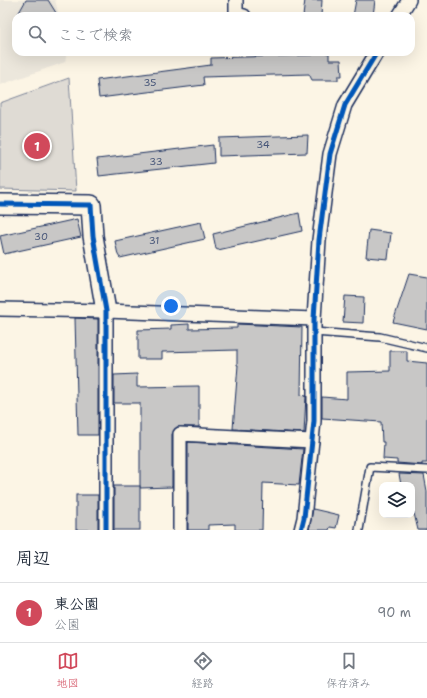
<!DOCTYPE html>
<html lang="ja">
<head>
<meta charset="utf-8">
<style>
	:root { --surface:#fff; --page:#f2f2f3; --text:#1f2937; --muted:#747a83; --line:#e0e1e3; --accent:#d1495b }
	body { margin:0; font-family:"Shantell Sans","Klee One",sans-serif; background:var(--page); color:var(--text) }
	.controls { position:absolute; right:12px; bottom:12px; display:grid; overflow:hidden; border-radius:8px; box-shadow:0 4px 16px #0002 }
	.controls button { width:36px; height:36px; display:grid; place-items:center; padding:0; border:0; border-bottom:1px solid var(--line); background:var(--surface); color:var(--text); font:20px sans-serif }
	.you { position:absolute; left:171px; top:306px; width:14px; height:14px; margin:-10px; border:3px solid #fff; border-radius:50%; background:#1a73e8; box-shadow:0 0 0 6px #1a73e833 }
	.badge { display:grid; place-items:center; width:26px; height:26px; border-radius:50%; background:var(--accent); color:#fff; font-size:13px; font-weight:700 }
	.pin { position:absolute; translate:-50% -50%; border:2px solid #fff; box-shadow:0 1px 4px #0006 }
	.list { margin:0; padding:0; list-style:none }
	h2 { display:flex; justify-content:space-between; align-items:center; height:52px; margin:0; padding:0 16px; font-size:17px }
	h2 small { font-size:13px; font-weight:400; color:var(--muted) }
	.list li { display:grid; grid-template-columns:26px 1fr auto; gap:12px; align-items:center; box-sizing:border-box; height:60px; padding:0 16px; border-top:1px solid var(--line) }
	.list b { display:block; font-size:15px; white-space:nowrap }
	.list p { margin:0; font-size:13px; white-space:nowrap; color:var(--muted) }
	.list em { font-size:13px; font-style:normal; color:var(--muted) }
	.icon { flex:none; width:22px; height:22px; fill:none; stroke:currentColor; stroke-width:2; stroke-linecap:round; stroke-linejoin:round }
	.map { position:relative; flex:none; width:427px; height:530px; overflow:hidden }
	.search { position:absolute; background:var(--surface); box-shadow:0 4px 16px #0002; left:12px; right:12px; top:12px; height:44px; display:flex; align-items:center; gap:10px; box-sizing:border-box; padding:0 14px; border-radius:12px; color:var(--muted); font-size:15px }
	.sheet { height:112px; background:var(--surface) }
	nav { display:flex; justify-content:space-around; align-items:center; box-sizing:border-box; height:56px; border-top:1px solid var(--line); background:var(--surface); font-size:11px; color:var(--muted) }
	nav a { display:grid; justify-items:center; gap:2px }
	nav .on { color:var(--accent) }
	.map>svg:first-child { display:block }
	.built { fill:#ece7dc }
	.green { fill:#dfdbd4; stroke:#7d8599 }
	.building { fill:#c8c7c6; stroke:#1b2f5e }
	.lines { fill:none; stroke-linecap:round; stroke-linejoin:round }
	.lane-casing { stroke:#1b2f5e; stroke-width:10 }
	.street-casing { stroke:#1b2f5e; stroke-width:16 }
	.secondary-casing { stroke:#1b2f5e; stroke-width:22 }
	.lane { stroke:#fcf5e5; stroke-width:7 }
	.street { stroke:#fcf5e5; stroke-width:13 }
	.secondary { stroke:#fcf5e5; stroke-width:19 }
	.cycleway-casing { stroke:#fcf5e5; stroke-width:8 }
	.cycleway { stroke:#0057b8; stroke-width:5 }
	.labels { text-anchor:middle; dominant-baseline:central; stroke-width:3.5; stroke-linejoin:round; paint-order:stroke }
	.number-label { font-size:10px; fill:#465578 }
</style>
</head>
<body>
<div class="map">
<svg width="427" height="530" viewBox="0 0 427 530">
	<rect width="100%" height="100%" fill="#fcf5e5"/>
	<filter id="ink" filterUnits="userSpaceOnUse"><feTurbulence type="fractalNoise" baseFrequency=".025" numOctaves="2"/><feDisplacementMap in="SourceGraphic" scale="8" xChannelSelector="R" yChannelSelector="G"/><feConvolveMatrix kernelMatrix="1 2 1 2 8 2 1 2 1" color-interpolation-filters="sRGB"/></filter>
	<g filter="url(#ink)">
		<polygon class="built" points="0,0 55,0 59,16 16,16 16,52 67,52 65,62 0,85"/>
		<polygon class="green" points="69,78 76,191 0,189 0,103"/>
		<g class="building">
			<polygon points="26,0 48,0 58,16 17,16"/>
			<polygon points="305,0 322,0 321,16 303,16"/>
			<polygon points="356,0 375,0 373,16 353,16"/>
			<polygon points="313,53 329,53 329,60 341,60 342,76 338,76 338,80 312,80 309,74 203,77 204,85 99,98 97,80 211,65 211,58 313,55"/>
			<polygon points="308,135 307,153 219,156 219,138"/>
			<polygon points="213,145 214,163 99,176 97,159"/>
			<polygon points="299,213 302,231 218,250 216,249 213,234"/>
			<polygon points="77,219 81,237 4,254 0,236"/>
			<polygon points="201,222 205,239 120,258 118,255 115,241"/>
			<polygon points="369,230 391,233 388,259 366,257"/>
			<polygon points="409,274 427,277 427,329 393,322"/>
			<polygon points="345,296 364,297 363,323 343,322"/>
			<polygon points="75,318 98,319 98,435 78,435"/>
			<polygon points="189,324 189,329 237,328 237,324 302,327 301,395 306,396 304,433 233,429 238,365 237,365 237,350 162,352 162,359 138,359 138,330 171,329 171,325"/>
			<polygon points="390,351 407,351 407,361 427,363 427,463 422,463 422,465 397,463 397,460 383,459 384,442 382,442 381,422 322,418 322,397 347,399 347,372 390,371"/>
			<polygon points="137,374 137,387 199,386 199,427 177,427 172,434 172,487 140,488 140,403 114,403 114,375"/>
			<polygon points="188,442 303,449 299,485 263,483 262,530 235,530 235,524 208,525 208,530 188,530"/>
			<polygon points="399,474 424,475 427,491 427,530 418,530 412,505 412,485 401,485"/>
			<rect x="114" y="486" width="26" height="44"/>
			<rect x="76" y="495" width="22" height="35"/>
			<polygon points="313,509 339,515 336,528 330,527 329,530 309,530"/>
		</g>
		<g class="lines">
			<defs>
				<g id="lane">
					<polyline points="314,332 380,337 427,348"/>
					<polyline points="359,530 370,467 427,470"/>
				</g>
				<g id="street">
					<polyline points="236,0 236,14 244,16"/>
					<polyline points="399,16 409,0"/>
					<polyline points="0,309 106,311 314,319"/>
					<polyline points="106,311 106,530"/>
					<polyline points="180,530 180,434 312,441"/>
					<polyline points="301,530 304,518 314,421 314,319 319,240 330,154 345,105 377,52"/>
				</g>
				<polyline id="secondary" points="0,204 91,205 93,236 106,311"/>
			</defs>
			<use href="#lane" class="lane-casing"/>
			<use href="#street" class="street-casing"/>
			<use href="#secondary" class="secondary-casing"/>
			<use href="#lane" class="lane"/>
			<use href="#street" class="street"/>
			<use href="#secondary" class="secondary"/>
			<defs>
				<g id="cycleway">
					<polyline points="0,204 91,205 93,236 106,311 106,530"/>
					<polyline points="301,530 304,518 314,421 314,319 319,240 330,154 345,105 377,52"/>
				</g>
			</defs>
			<use href="#cycleway" class="cycleway-casing"/>
			<use href="#cycleway" class="cycleway"/>
		</g>
	</g>
	<g class="labels">
		<g class="number-label">
			<text x="150" y="82">35</text>
			<text x="263" y="144">34</text>
			<text x="156" y="161">33</text>
			<text x="41" y="236">30</text>
			<text x="154" y="240">31</text>
		</g>
	</g>
</svg>
<div class="controls">
<button><svg class="icon" aria-label="layers" viewBox="0 0 24 24"><path d="M12 4l9 5-9 5-9-5zM3 14l9 5 9-5"/></svg></button>
</div>
<div class="you"></div>
<div class="pin badge" style="left:37px;top:146px">1</div>
<div class="search"><svg class="icon" aria-label="search" viewBox="0 0 24 24"><circle cx="10" cy="10" r="6"/><path d="M15 15l6 6"/></svg>ここで検索</div>
</div>
<section class="sheet">
<h2>周辺<small></small></h2>
<ul class="list">
<li><span class="badge">1</span><div><b>東公園</b><p>公園</p></div><em>90 m</em></li>
</ul>
</section>
<nav>
<a class="on"><svg class="icon" aria-label="map" viewBox="0 0 24 24"><path d="M3 6l6-2 6 2 6-2v14l-6 2-6-2-6 2zM9 4v14M15 6v14"/></svg>地図</a>
<a><svg class="icon" aria-label="directions" viewBox="0 0 24 24"><path d="M12 3l9 9-9 9-9-9zM9 14v-3h6M13 9l2 2-2 2"/></svg>経路</a>
<a><svg class="icon" aria-label="saved" viewBox="0 0 24 24"><path d="M7 4h10v16l-5-4-5 4z"/></svg>保存済み</a>
</nav>
</body>
</html>
